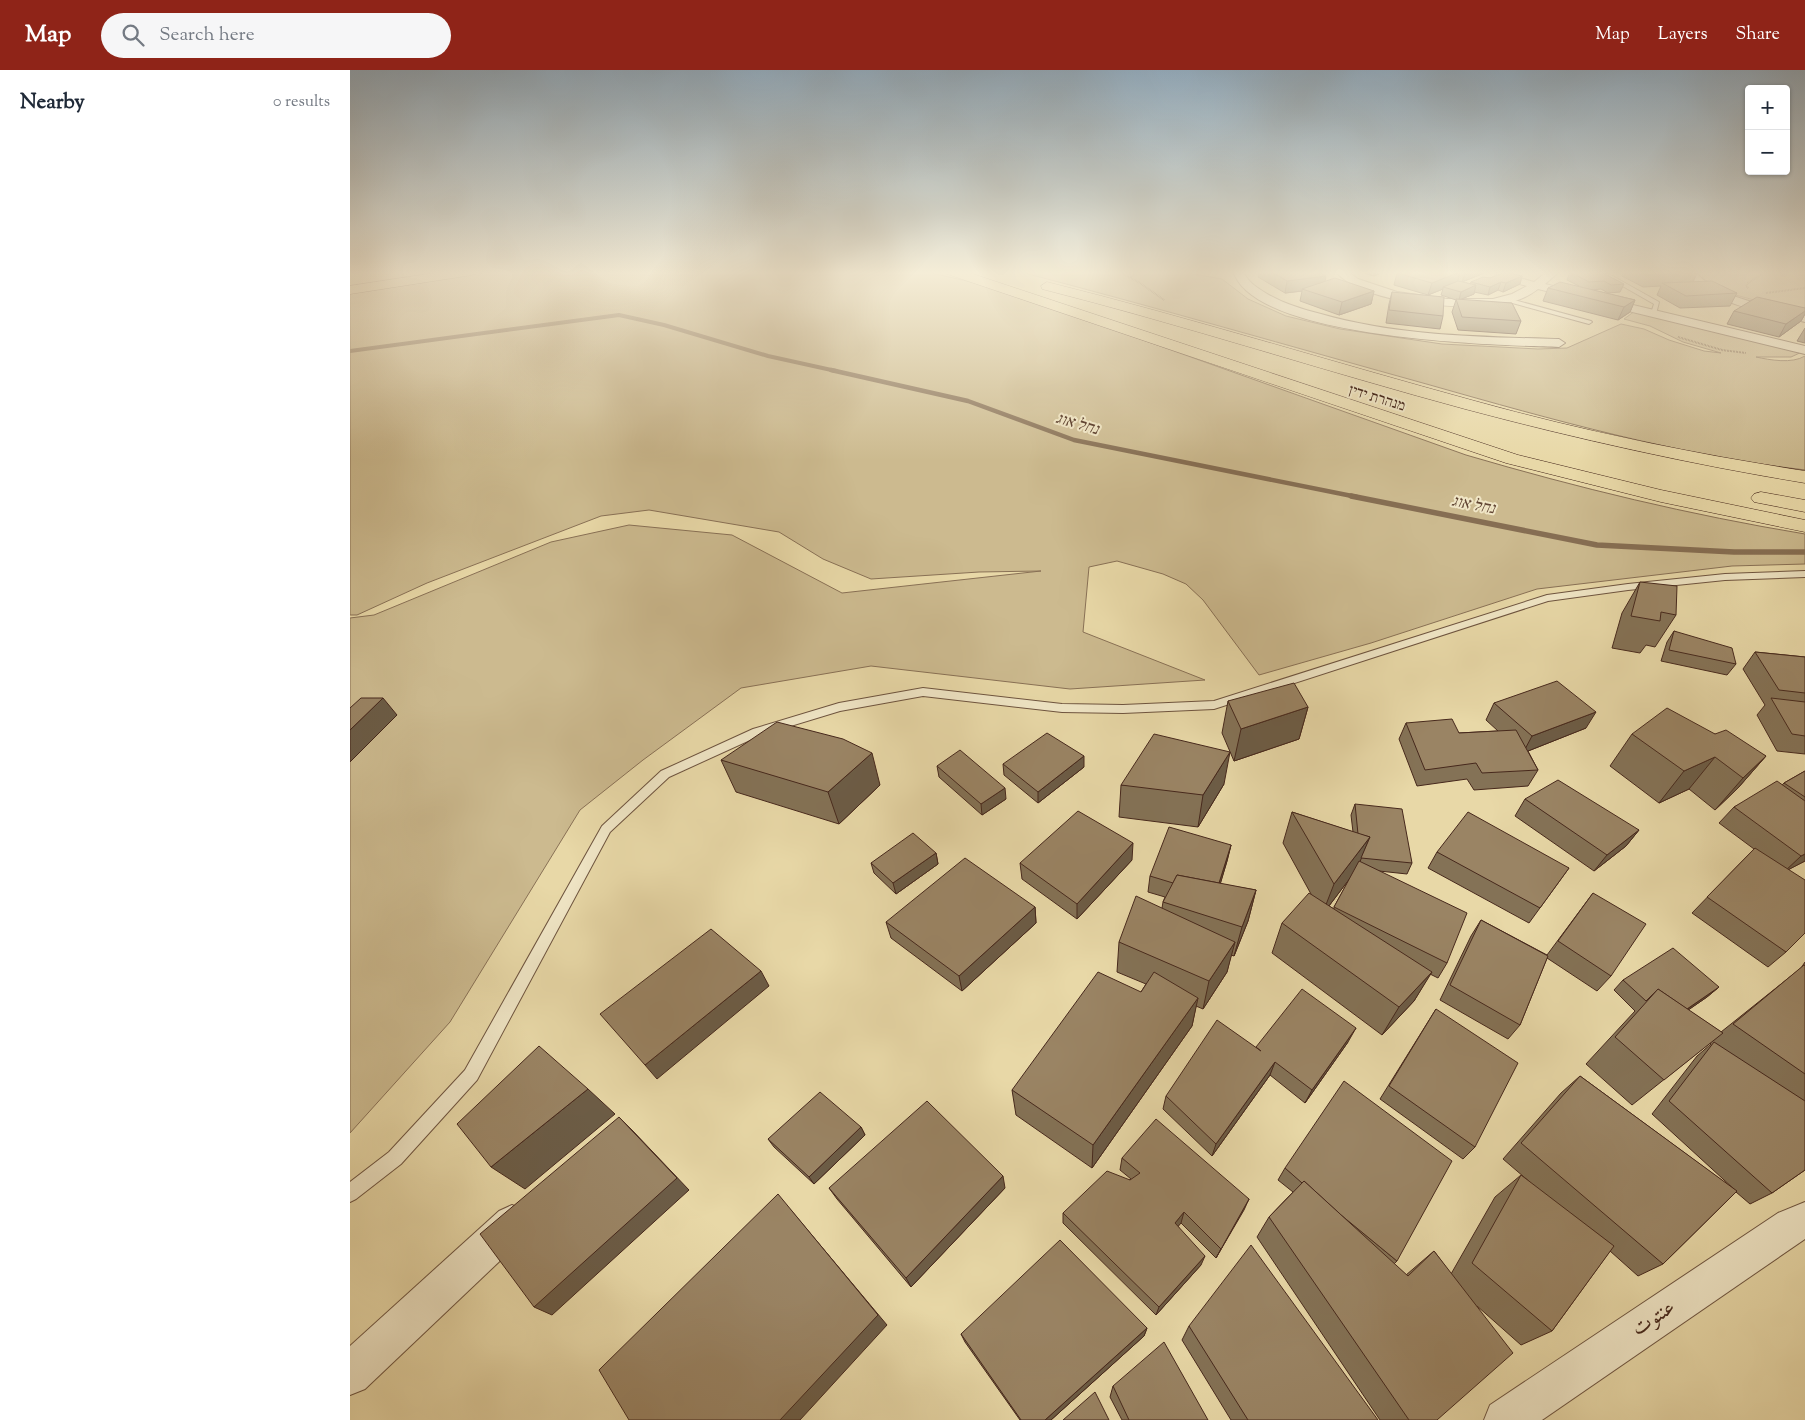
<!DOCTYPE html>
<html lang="en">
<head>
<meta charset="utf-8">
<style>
	:root { --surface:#fff; --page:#f6f6f7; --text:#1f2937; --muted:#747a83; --line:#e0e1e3; --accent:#8f2418 }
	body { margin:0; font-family:"Sorts Mill Goudy",Amiri,"Frank Ruhl Libre",serif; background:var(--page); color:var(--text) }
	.controls { position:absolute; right:15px; top:15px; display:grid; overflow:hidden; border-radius:5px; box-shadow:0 1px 4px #0004 }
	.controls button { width:45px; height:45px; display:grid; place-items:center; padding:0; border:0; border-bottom:1px solid var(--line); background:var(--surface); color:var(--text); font:25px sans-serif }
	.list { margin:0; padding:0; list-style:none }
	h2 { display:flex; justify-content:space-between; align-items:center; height:65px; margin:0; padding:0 20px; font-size:21px }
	h2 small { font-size:16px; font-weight:400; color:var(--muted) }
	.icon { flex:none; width:28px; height:28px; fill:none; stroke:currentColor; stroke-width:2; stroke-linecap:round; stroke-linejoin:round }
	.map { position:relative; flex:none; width:1455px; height:1350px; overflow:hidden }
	header { display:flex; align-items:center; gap:30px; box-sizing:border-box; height:70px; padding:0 25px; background:var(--accent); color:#fff }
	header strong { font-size:24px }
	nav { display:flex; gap:28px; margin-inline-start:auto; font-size:18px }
	.search { width:350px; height:45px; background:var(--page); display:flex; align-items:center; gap:12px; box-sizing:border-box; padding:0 18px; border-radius:28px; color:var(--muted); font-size:19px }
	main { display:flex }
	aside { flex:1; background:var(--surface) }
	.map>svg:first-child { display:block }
	.green { fill:#ccba8f; stroke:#897156 }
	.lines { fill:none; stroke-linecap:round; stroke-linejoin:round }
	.stream-far2 { stroke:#866e53; stroke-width:4 }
	.stream-far1 { stroke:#866e53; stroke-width:4.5 }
	.stream { stroke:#866e53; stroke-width:5.5 }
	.service-casing { stroke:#6e543f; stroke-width:2 }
	.minor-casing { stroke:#6e543f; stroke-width:2 }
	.trunk-casing { stroke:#46281c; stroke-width:1 }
	.path { stroke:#46281c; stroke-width:2; stroke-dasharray:0.5 1; stroke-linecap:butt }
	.service { fill:#f0e6c6; fill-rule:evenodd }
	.minor { fill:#f0e6c6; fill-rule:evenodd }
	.trunk { fill:#e8d8a7; fill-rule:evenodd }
	.wall { fill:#847256; stroke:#46281c; fill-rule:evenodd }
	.shaded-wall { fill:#6c5c46; stroke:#46281c }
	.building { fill:#9a8464; stroke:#46281c }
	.labels { text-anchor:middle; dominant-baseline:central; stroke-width:4; stroke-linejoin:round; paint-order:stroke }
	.far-street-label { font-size:15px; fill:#46281c; stroke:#f0e6c6 }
	.far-water-label { font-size:16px; font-style:italic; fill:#614533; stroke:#f0e6c6 }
	.near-street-label { font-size:21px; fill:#46281c; stroke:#f0e6c6 }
</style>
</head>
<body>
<header>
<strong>Map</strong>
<div class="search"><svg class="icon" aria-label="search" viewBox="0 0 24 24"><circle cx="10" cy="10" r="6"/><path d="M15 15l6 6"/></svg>Search here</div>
<nav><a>Map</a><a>Layers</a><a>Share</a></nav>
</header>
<main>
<aside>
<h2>Nearby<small>0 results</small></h2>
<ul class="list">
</ul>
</aside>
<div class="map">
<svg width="1455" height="1350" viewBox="0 0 1455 1350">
	<rect width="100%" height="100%" fill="#e8d8a7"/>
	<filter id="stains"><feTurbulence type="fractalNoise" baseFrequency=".004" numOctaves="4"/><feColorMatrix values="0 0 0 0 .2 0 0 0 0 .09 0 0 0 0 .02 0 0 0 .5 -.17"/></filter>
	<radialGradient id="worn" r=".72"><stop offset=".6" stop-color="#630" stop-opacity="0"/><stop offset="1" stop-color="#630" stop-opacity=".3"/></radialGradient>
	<g class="green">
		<path d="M146,201H572L617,211L672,227L1116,385C1228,418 1340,445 1455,464V494L1382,496L1187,519L1021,573L909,605L853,530L836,514L813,504L767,491L739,497L733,562L855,610L720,619L521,596L391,618L293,690L230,740L100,952L0,1063V548L24,545L201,472L279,455L382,465L492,523L691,501L629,502L521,509L473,489L429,462L299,440L251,446L77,513L7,545H0V224Z"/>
		<path d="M667,201H826L872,209L898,229L936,246L990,259L1092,274L1188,279L1217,278L1271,254L1294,259L1319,270L1354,281L1371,283L1333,272L1300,256L1274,249L1285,241L1454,281L1441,287H1406C1420,290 1442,294 1455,286V400C1328,385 1203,350 1080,315C943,277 805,237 667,201Z"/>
		<polygon points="1354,201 1455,201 1455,244 1382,224 1353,209 1352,203"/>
	</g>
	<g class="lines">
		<polyline class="stream-far2" points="0,281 269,245 314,255 418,286 486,301"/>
		<polyline class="stream-far1" points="481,300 618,331 724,370 1007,427"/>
		<polyline class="stream" points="1001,426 1247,475 1384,482 1455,482"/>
		<defs>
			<g id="service">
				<polygon points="1255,204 1259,204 1309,232 1306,244 1301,243 1304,234 1255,206"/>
				<polygon points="1157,228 1241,251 1242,252 1239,254 1155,231"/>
				<polygon points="1455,501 1455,507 1375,510 1278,520 1198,531 864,639 773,643 712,642 573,626 490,641 411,665 319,707 260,762 127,1010 51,1094 6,1129 0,1132 0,1112 39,1082 115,1000 252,756 311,701 403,659 489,633 573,618 712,634 773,635 864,631 1197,525 1278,514 1375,504"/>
			</g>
			<g id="minor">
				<path d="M883,201H893C897,211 906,217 914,222C931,233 951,239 971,244C1048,266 1129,267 1209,269L1215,273L1209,277C1147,275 904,270 883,201Z"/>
				<path d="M985,201H997L1008,209L1047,222L1097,229H1143L1162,224L1177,216L1147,208V201H1159L1156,204L1184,212L1198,201H1210L1195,214L1455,276V284L1188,219C1180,225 1171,230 1161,232C1119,242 1015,236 985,201Z"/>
				<path d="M1334,201H1345C1364,228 1424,237 1455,244V252C1418,243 1357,234 1334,201Z"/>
				<polygon points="1455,1132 1455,1169 1192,1350 1134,1350 1140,1335 1428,1143"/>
				<polygon points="162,1135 175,1141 181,1154 175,1167 15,1319 0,1325 0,1276 149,1141"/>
			</g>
			<g id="trunk">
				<polygon points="97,201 128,201 122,205 0,224 0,216"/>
				<polygon points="595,201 614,201 1168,385 1311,420 1455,450 1455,462 1311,432 1156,393 597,204"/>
				<path d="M697,212C841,248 982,292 1125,331C1233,361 1344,384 1455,401V413C1340,394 1227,369 1115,339C974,301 834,255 692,219L691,216Z"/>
				<polygon points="1411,422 1455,430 1455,442 1404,432 1401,428 1404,424"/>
			</g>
		</defs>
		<use href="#service" class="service-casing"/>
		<use href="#minor" class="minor-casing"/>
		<use href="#trunk" class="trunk-casing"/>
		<g class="path">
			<polyline points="768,201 790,213 814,230"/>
			<polyline points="781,208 786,201"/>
			<polyline points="1398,218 1396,216 1398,213 1417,201"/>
			<polyline points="1416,223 1455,218"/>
			<polyline points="1328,267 1372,280 1396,283"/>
		</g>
		<use href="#service" class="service"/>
		<use href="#minor" class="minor"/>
		<use href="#trunk" class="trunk"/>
	</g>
	<g class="wall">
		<polygon points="909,201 967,201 975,212 1024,221 1021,234 989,245 950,231 952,221 935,223 908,207"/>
		<polygon points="1007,201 1035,201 1024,206"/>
		<polygon points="1051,201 1139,201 1112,212 1120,214 1121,212 1140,208 1172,206 1170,214 1153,222 1148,220 1138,225 1124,222 1124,224 1111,229 1171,251 1166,264 1108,260 1102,242 1106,230 1091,225 1093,219 1078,225 1044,215 1047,203"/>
		<polygon points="1274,201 1343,201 1347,203 1343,212 1387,223 1380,236 1330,238 1307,225 1311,216 1293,217 1272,206"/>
		<polygon points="1220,202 1274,214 1270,222 1258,223 1251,219 1242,220 1285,230 1280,242 1268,250 1193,231 1198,218 1229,216 1217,210"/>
		<polygon points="1042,222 1093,246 1090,259 1036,253 1039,234"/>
		<polygon points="1455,238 1455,244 1451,251 1429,267 1377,254 1384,241"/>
		<polygon points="1455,258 1455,273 1447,271"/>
		<polygon points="1290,512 1326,545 1305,577 1296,575 1290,583 1262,578 1272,543"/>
		<polygon points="1324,561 1386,594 1377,605 1311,591 1317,572"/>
		<polygon points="1405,582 1455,587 1455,684 1427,681 1407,645 1415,635 1393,599"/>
		<polygon points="878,631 958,637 949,669 884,691 872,663"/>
		<polygon points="1144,633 1236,658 1178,681 1188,700 1178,716 1124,720 1117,709 1067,716 1049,669 1056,653 1109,663 1148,661 1136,650"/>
		<polygon points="1282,664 1365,664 1416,686 1388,718 1365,740 1339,719 1309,733 1260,696"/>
		<polygon points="371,690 530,715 489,754 386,722"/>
		<polygon points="653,694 734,697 688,733 654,705"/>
		<polygon points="587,696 656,729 632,745 589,707"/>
		<polygon points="1455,701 1455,791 1439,799 1436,882 1418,897 1342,843 1404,779 1369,753 1384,737 1432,715 1434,713"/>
		<polygon points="874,714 848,757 769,747 771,715"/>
		<polygon points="1175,729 1289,760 1276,776 1244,801 1165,746"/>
		<path d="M1005,734L1062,793L1057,804L1029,801L1097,893L1088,908L1080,904L1064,931L1032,965L922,883L932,853L961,824L933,773L942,742L1003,762L1001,745ZM1000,808L984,837V839L979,836Z"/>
		<polygon points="881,775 877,791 870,814 906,820 898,851 884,886 881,885 877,902 853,939 846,936 842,956 742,1098 666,1045 662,1020 791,922 796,914 767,902 769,872 812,838 813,832 815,827 798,822 800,806"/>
		<polygon points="1087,782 1219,798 1179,853 1078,798"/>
		<polygon points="586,783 588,794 546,824 524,803 521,793"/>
		<polygon points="782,790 727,849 672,809 670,793"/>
		<polygon points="1243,823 1261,906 1247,921 1197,888 1170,955 1158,969 1090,930 1121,866 1131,850 1197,885"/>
		<polygon points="685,837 686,853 612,921 541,868 536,852"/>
		<polygon points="1455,892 1455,1100 1422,1123 1400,1134 1386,1122 1313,1194 1288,1206 1260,1181 1202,1261 1171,1275 1127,1236 1087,1350 1030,1350 907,1167 919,1147 943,1122 928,1110 935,1098 1047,1191 1044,1194 1056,1205 1084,1181 1101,1204 1145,1127 1171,1105 1181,1113 1153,1089 1211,1023 1230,1006 1385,1120 1302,1044 1347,986 1361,974 1360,973 1282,1035 1236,994 1285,941 1264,920 1273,910 1369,917 1357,927 1338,940 1371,962 1451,898"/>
		<polygon points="1086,939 1125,1077 1113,1089 1030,1029"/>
		<polygon points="998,972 955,1033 920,1005 862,1086 813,1039 816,1026 906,978 906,977"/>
		<polygon points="511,1057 515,1065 464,1114 424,1077 418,1069"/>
		<polygon points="772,1088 899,1129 866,1188 831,1153 828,1156 851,1195 806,1245 713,1153 713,1143 781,1109 770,1100"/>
		<polygon points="479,1118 655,1118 561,1217 487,1129"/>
		<polygon points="839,1256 1028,1350 881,1350 832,1270"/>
		<polygon points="797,1258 794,1266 701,1350 670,1350 615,1272 611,1264"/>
		<polygon points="763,1316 858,1350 772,1350 760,1327"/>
	</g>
	<g class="shaded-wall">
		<polygon points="1025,201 1035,201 1024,206"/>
		<polygon points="1116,201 1139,201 1112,212"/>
		<polygon points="1110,202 1107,214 1093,217 1093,219 1078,225 1082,213"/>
		<polygon points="976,206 974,218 952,219 952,221 935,223 937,211"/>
		<polygon points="1172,206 1170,214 1153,222 1156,213"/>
		<polygon points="1151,212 1148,220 1138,225 1140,217"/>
		<polygon points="1126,215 1124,224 1109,230 1111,222"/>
		<polygon points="1024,221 1021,234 989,245 992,232"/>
		<polygon points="1285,230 1280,242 1268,250 1274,237"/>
		<polygon points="1455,241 1455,244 1451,251 1429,267 1436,254"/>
		<polygon points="33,628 47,645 0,692 0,660"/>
		<polygon points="958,637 949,669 884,691 891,659"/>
		<polygon points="1246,642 1236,658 1173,683 1182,666"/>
		<polygon points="880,682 874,714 848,757 853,725"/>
		<polygon points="522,683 530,715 489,754 478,722"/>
		<polygon points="734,686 734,697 688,733 688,722"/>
		<polygon points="1416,686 1388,718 1365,740 1393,708"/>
		<polygon points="1365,687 1339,719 1309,733 1334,701"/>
		<polygon points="655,718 656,729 632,745 631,734"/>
		<polygon points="1289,760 1276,776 1244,801 1257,785"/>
		<polygon points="1020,767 1007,799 972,845 984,814"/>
		<polygon points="783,773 782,790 727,849 727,834"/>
		<polygon points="881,775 877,791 862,842 865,826"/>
		<polygon points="586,783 588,794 546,824 543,813"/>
		<polygon points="1455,784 1455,791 1434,802 1451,786"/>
		<polygon points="906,820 898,851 884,886 892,857"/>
		<polygon points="685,837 686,853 612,921 609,906"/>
		<polygon points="885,872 877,902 853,939 859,911"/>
		<polygon points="411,901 419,916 307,1009 295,995"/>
		<polygon points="1082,902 1064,931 1032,965 1049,937"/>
		<polygon points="1369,917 1357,927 1308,961 1319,952"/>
		<polygon points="848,928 842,956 742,1098 743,1075"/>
		<polygon points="1006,958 998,972 955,1033 962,1020"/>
		<polygon points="925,992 920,1005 862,1086 866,1074"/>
		<polygon points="238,1019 265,1044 175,1119 141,1097"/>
		<polygon points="269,1047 282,1060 339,1120 202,1245 184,1237"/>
		<polygon points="511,1057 515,1065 464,1114 459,1107"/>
		<polygon points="653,1106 655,1118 561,1217 556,1208"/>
		<polygon points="899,1129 894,1140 866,1188 871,1179"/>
		<polygon points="440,1139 537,1255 450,1350 430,1350"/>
		<polygon points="834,1142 831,1153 822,1164 825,1153"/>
		<polygon points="855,1186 851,1195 806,1245 809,1237"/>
		<polygon points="797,1258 794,1266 701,1350 695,1350"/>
	</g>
	<g class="building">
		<polygon points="920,201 967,201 976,206 937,211"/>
		<polygon points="1051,201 1107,201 1110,202 1082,213 1047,203"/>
		<polygon points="1228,201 1249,201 1274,214 1261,215 1254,211 1239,212 1220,202"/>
		<polygon points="1291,201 1343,201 1347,203 1298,205"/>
		<polygon points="1155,202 1172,206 1156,213 1151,212 1140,217 1121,212 1133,207 1140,208"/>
		<polygon points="985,208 1024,221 992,232 952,219"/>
		<polygon points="1108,211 1126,215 1111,222 1093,217"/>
		<polygon points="1362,211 1387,223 1336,226 1312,213"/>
		<polygon points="1210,212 1285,230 1274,237 1198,218"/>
		<polygon points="1042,222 1094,227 1093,246 1039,240"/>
		<polygon points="1407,227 1455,238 1455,241 1436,254 1384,241"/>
		<polygon points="1106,229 1162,233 1171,251 1112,247"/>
		<polygon points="1290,512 1327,516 1326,545 1311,542 1310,551 1281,546"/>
		<polygon points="1324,561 1382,578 1386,594 1319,580"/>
		<polygon points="1405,582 1455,587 1455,623 1429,620"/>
		<polygon points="1207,611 1246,642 1182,666 1144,633"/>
		<polygon points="944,613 958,637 891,659 878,631"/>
		<polygon points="11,628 33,628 0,660 0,638"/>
		<polygon points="1421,628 1455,632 1455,666 1442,664"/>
		<polygon points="1317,638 1365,664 1376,660 1416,686 1393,708 1365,687 1334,701 1282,664"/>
		<polygon points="1102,649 1109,663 1166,660 1188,700 1132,703 1126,693 1075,700 1056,653"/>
		<polygon points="427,652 493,669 522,683 478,722 371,690"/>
		<polygon points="697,663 734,686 688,722 653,694"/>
		<polygon points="804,664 880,682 853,725 771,715"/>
		<polygon points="610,680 655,718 631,734 587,696"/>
		<polygon points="1455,701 1455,727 1434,713"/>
		<polygon points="1208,710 1289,760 1257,785 1175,729"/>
		<polygon points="1427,711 1455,731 1455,784 1451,786 1384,737"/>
		<polygon points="1005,734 1052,739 1062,793 1011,788 1020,767 1008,764"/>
		<polygon points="728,741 783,773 727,834 670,793"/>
		<polygon points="942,742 1020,767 984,814"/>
		<polygon points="1118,742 1219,798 1190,838 1087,782"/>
		<polygon points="819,757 881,775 869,813 827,805 823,813 800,806"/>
		<polygon points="563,763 586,783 543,813 521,793"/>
		<polygon points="1405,778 1455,810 1455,863 1436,882 1357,827"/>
		<polygon points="615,788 685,837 609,906 536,852"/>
		<polygon points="1009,791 1117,843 1097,893 984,837"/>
		<polygon points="827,805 906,820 892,857 813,832"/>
		<polygon points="959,823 1082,902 1049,937 932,853"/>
		<polygon points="1243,823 1296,854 1261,906 1208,871"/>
		<polygon points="786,826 885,872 859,911 769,872"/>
		<polygon points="1131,850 1198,886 1170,955 1100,915"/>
		<polygon points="361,859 411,901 295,995 250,944"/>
		<polygon points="1323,878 1369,917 1337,939 1308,919 1296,931 1273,910"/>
		<polygon points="1454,895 1455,896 1455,1004 1383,954"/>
		<polygon points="748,902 791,922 804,902 848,928 743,1075 662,1020"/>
		<polygon points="952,919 1006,958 962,1020 925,992 866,1074 816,1026 867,950 911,981 906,977"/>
		<polygon points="1308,919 1373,963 1314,1010 1265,967"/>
		<polygon points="1086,939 1168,993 1125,1077 1039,1016"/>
		<polygon points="1364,972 1455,1031 1455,1100 1422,1123 1319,1031"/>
		<polygon points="189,976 238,1019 141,1097 107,1054"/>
		<polygon points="1230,1006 1387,1121 1313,1194 1171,1073"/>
		<polygon points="994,1011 1102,1091 1047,1191 991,1145 954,1111 952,1113 935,1098"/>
		<polygon points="470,1022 511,1057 459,1107 418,1069"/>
		<polygon points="577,1031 653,1106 556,1208 479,1118"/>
		<polygon points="269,1047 327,1108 184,1237 130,1164"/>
		<polygon points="806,1049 899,1129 871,1179 834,1142 825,1153 855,1186 809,1237 713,1143 757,1101 780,1110 790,1103 772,1088"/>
		<polygon points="1171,1105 1264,1176 1202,1261 1122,1193"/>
		<polygon points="954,1111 1058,1206 1084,1181 1163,1283 1087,1350 1059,1350 919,1147"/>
		<polygon points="428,1124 528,1245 430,1350 279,1350 249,1300"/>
		<polygon points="710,1170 797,1258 695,1350 671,1350 611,1264"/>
		<polygon points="901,1175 1028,1350 898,1350 839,1256"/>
		<polygon points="814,1272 858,1350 779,1350 763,1316"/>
		<polygon points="745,1322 759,1350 713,1350"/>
	</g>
	<linearGradient id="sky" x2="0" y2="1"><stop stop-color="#92aabb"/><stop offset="0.52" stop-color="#f5edd7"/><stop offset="1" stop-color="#f5edd7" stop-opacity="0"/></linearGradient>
	<rect width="1455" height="390" fill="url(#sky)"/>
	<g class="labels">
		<g class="far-street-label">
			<text transform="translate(1027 329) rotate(17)">מנהרת ידין</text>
		</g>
		<g class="far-water-label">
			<text transform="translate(727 355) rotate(16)">נחל אוג</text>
			<text transform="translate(1123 436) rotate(11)">נחל אוג</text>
		</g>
		<g class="near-street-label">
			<text transform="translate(1304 1249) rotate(-34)">عنتوت</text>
		</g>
	</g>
	<rect width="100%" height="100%" filter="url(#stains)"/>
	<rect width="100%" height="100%" fill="url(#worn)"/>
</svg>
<div class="controls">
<button>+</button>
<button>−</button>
</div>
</div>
</main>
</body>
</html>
